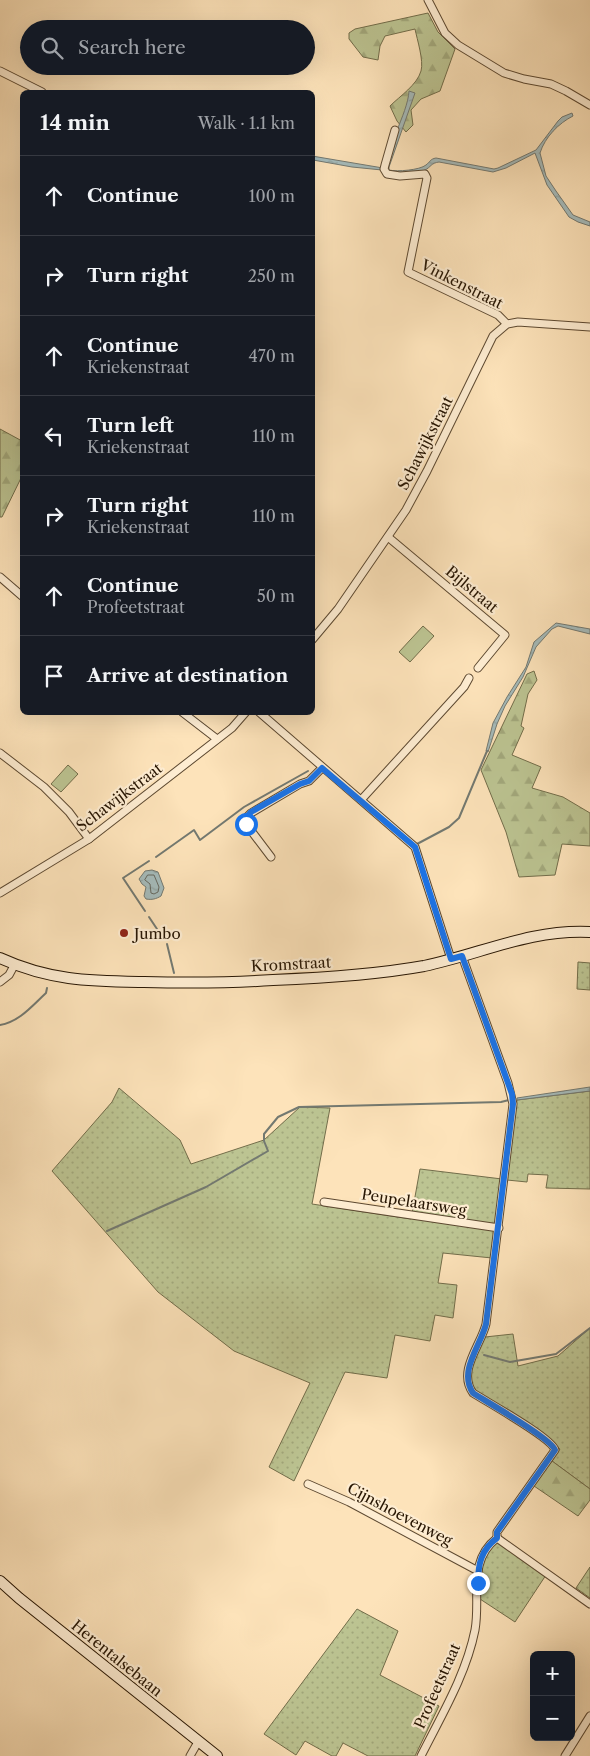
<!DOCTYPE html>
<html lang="en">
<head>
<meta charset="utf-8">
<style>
	:root { --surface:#171b24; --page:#242831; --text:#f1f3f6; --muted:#9ea1a6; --line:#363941 }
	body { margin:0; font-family:"Libre Caslon Text",serif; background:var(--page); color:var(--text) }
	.controls { position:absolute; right:15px; bottom:15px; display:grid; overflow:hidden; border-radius:8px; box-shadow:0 5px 20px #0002 }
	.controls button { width:45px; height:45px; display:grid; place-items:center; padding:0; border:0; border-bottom:1px solid var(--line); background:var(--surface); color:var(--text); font:25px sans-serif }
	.stop { position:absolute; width:15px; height:15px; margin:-11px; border:4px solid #1a73e8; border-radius:50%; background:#fff }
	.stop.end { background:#1a73e8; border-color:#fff; box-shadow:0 1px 5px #0008 }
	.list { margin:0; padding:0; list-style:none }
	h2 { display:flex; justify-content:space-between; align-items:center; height:65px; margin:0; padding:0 20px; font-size:21px }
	h2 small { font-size:16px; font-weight:400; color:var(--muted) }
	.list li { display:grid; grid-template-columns:32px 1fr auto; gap:15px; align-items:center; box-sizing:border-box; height:80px; padding:0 20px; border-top:1px solid var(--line) }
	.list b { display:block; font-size:19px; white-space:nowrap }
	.list p { margin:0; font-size:16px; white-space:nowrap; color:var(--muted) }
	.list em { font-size:16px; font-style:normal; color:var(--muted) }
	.icon { flex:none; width:28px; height:28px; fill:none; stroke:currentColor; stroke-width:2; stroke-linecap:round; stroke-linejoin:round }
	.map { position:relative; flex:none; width:590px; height:1756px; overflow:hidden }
	.search { position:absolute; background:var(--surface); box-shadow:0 5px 20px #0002; left:20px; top:20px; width:295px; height:55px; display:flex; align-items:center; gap:12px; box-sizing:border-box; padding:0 18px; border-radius:28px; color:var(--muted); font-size:19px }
	.panel { position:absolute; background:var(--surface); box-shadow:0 5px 20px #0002; left:20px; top:90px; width:295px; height:625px; border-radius:8px }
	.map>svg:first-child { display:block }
	.grass { fill:url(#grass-dots); stroke:#726d4a }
	.forest { fill:url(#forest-firs); stroke:#726d4a }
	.park { fill:#bcc492; stroke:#726d4a }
	.water { fill:url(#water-ripples); stroke:#737971 }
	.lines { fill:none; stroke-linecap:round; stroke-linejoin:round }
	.shore { stroke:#66685f; stroke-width:1 }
	.stream { stroke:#737971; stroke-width:2 }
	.street-casing { stroke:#5d4931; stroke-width:9 }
	.secondary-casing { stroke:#281603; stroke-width:12 }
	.street { stroke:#feedd2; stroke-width:7 }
	.secondary { stroke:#feedd2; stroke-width:10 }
	.route { stroke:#1a73e8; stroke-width:6 }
	.poi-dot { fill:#8f2418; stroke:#feedd2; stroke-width:2 }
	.labels { text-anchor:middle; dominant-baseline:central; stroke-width:4.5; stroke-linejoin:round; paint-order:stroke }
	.street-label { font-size:15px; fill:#281603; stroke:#feedd2 }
	.poi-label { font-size:15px; fill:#281603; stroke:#feedd2; text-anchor:start }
</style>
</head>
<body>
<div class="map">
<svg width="590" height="1756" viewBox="0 0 590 1756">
	<defs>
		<pattern id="grass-dots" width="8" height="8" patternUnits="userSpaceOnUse" patternTransform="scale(1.25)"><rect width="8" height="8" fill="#bcc492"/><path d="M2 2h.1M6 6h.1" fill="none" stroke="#a2a87c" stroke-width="1.8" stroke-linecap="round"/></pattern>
		<pattern id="forest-firs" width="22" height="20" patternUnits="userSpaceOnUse" patternTransform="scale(1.25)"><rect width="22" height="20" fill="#bcc492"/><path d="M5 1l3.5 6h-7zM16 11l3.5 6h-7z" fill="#a2a87c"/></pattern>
		<pattern id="water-ripples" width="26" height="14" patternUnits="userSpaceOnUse" patternTransform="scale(1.25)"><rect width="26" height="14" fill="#a5bbbb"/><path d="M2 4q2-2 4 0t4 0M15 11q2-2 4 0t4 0" fill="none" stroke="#8ea09f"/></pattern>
	</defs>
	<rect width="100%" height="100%" fill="#fde3ba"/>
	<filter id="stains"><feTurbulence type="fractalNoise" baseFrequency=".004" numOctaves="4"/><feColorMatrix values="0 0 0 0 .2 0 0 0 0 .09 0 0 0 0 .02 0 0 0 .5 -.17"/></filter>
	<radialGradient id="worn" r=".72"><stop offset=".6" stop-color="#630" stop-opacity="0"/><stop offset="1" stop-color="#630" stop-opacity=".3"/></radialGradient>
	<g class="grass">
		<polygon points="578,962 590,963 590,990 577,989"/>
		<polygon points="119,1088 180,1140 191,1164 264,1140 300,1107 330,1108 312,1204 411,1219 420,1169 502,1179 492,1258 443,1253 438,1283 457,1285 453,1318 435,1315 430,1341 395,1335 387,1378 345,1372 294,1481 269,1467 310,1383 234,1351 158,1292 52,1171 112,1102"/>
		<polygon points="590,1091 590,1189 546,1188 548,1175 528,1174 527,1182 507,1180 517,1100"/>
		<path d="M590,1328V1489L552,1461L560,1449L476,1392C461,1377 478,1352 485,1337L513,1334L518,1366L558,1356Z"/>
		<polygon points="498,1542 546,1575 515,1622 480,1599 481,1563 485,1554"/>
		<polygon points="590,1567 590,1598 576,1588"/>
		<polygon points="357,1609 398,1631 380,1675 439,1706 415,1756 368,1756 343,1743 336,1756 332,1756 305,1741 296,1755 264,1734"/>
	</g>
	<g class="forest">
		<path d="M428,13L438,32L455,49L440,91L421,99L411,110L413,125L406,132L397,121L390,106C400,96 417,85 421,71C424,61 417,39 415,29L385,36L380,46L378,60L363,57L349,39V33L355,29Z"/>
		<polygon points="0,429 22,441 22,476 2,517 0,517"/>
		<polygon points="534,671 537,680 528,694 521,726 524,728 512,755 541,767 532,788 563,797 590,813 590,846 562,844 555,875 519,877 506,832 481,770 527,674"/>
		<polygon points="552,1461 590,1489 590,1500 578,1516 534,1486"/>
	</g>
	<g class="park">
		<polygon points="423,626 434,636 410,662 399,652"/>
		<polygon points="68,765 78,774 61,792 51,784"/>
	</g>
	<g class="water">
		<path d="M409,91L415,93L389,167V170C397,172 420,170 426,165C430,162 430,159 436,158L494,169L498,168L536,150L558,121L562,117L572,113L573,116C559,123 545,137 540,153L546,176L556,191L573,215L590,222V226L578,222L569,217L547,185L535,153L506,168L493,172L439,162C431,163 431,167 425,170C415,175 399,174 388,172C383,151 408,114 409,91Z"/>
		<polygon points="312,156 383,168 382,170 352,167 313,160"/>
		<polygon points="556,623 590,629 590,634 558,626 552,629 536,647 523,677 505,706 497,724 488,752 486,751 493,723 507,697 526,667 534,642"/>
		<path d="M152,870L158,872L164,888L161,896C156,899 152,900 146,899L144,896L146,887L142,884L139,879L145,871Z"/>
		<polygon points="590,1087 590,1091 517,1100 517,1098"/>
	</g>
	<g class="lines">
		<polygon class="shore" points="148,875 154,875 159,887 158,892 154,894 151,893 150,884 145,880"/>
		<g class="stream">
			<polyline points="417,844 449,827 459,818 487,751"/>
			<polyline points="156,857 194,830 200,840 244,807 308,771"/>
			<polyline points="145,911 123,878 149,861"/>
			<polyline points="149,917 157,929"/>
			<polyline points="167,944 174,973"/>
			<path d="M0,1025C19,1022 32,1006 46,993L47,988"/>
			<polyline points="107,1231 206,1187 268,1151 264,1141 264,1134 278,1117 299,1107 501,1102 509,1100"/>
			<polyline points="484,1355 510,1362 556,1354 590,1328"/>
		</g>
		<defs>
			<g id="street">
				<polyline points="428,0 445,33 458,45 504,73 524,79 551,84 566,91 590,105"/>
				<polyline points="0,71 42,92"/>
				<polyline points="395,130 385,165 384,169 387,174 400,176 425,174 427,178 408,272 498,315 507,324"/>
				<polyline points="388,537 505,635 478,668"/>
				<polyline points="0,577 22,596"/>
				<polyline points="312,640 338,609 406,510 427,471 493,336 507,324 518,322 590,327"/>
				<polyline points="182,712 217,739"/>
				<polyline points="259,712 415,847 451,959"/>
				<polyline points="0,753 44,787 69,812 89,839"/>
				<polyline points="361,800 464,687 469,678"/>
				<polyline points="271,857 246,824 246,818 251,813 300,784 309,781 322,768"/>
				<polyline points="0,893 89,839 232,728 246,712"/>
				<path d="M462,956L508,1083L513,1104L486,1324C481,1345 457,1371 473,1393C487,1402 552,1438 555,1450L497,1532V1538"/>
				<polyline points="0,982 9,975 15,964"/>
				<polyline points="324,1202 499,1228"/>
				<polyline points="308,1484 349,1502 478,1571"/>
				<polyline points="497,1538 590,1604"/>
				<polyline points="190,1756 198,1742"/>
				<path d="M421,1756C441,1716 466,1675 475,1630C481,1597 467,1561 497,1538"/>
				<polyline points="565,1756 590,1716"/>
			</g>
			<g id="secondary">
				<path d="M0,958C50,981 91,981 144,982C187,983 230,983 273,980C323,978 374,975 424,966C481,954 530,929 590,932"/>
				<polyline points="0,1581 19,1598 217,1756"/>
			</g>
		</defs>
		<use href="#street" class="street-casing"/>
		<use href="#secondary" class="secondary-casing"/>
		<use href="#street" class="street"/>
		<use href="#secondary" class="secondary"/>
	</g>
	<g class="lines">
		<path class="route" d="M246,824V818L251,812L300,784L309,781L322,768L415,847L451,959L462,956L512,1094L513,1104L486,1324C481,1345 458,1371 473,1393C487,1402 552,1439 555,1450L497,1532V1538C481,1550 478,1564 478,1583"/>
	</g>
	<circle class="poi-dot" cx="124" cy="933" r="5"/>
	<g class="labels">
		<g class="street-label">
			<text transform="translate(462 284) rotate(27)">Vinkenstraat</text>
			<text transform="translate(425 443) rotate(-63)">Schawijkstraat</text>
			<text transform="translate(472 589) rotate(40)">Bijlstraat</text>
			<text transform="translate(119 797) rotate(-37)">Schawijkstraat</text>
			<text transform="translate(291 964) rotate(-3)">Kromstraat</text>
			<text transform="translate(414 1202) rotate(9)">Peupelaarsweg</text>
			<text transform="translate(400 1514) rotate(28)">Cijnshoevenweg</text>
			<text transform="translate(117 1658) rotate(39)">Herentalsebaan</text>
			<text transform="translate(437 1686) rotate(-66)">Profeetstraat</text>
		</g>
		<g class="poi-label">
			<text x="134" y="933">Jumbo</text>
		</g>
	</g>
	<rect width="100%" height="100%" filter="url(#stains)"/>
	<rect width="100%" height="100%" fill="url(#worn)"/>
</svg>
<div class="controls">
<button>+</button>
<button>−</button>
</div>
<div class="stop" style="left:246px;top:824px"></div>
<div class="stop end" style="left:478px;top:1583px"></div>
<div class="search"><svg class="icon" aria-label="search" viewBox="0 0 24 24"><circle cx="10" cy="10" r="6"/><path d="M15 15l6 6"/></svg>Search here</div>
<section class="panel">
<h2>14 min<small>Walk · 1.1 km</small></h2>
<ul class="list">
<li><svg class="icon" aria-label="ahead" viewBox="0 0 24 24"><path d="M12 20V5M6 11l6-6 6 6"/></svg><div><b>Continue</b></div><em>100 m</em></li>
<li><svg class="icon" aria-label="right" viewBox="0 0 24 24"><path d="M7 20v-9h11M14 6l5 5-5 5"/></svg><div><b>Turn right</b></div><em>250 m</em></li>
<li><svg class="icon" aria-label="ahead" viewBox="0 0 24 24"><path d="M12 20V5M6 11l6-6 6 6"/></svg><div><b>Continue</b><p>Kriekenstraat</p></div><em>470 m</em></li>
<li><svg class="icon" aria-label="left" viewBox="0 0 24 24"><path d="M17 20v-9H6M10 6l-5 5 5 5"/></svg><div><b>Turn left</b><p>Kriekenstraat</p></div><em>110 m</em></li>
<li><svg class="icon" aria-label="right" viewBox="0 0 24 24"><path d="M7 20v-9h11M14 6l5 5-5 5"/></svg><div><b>Turn right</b><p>Kriekenstraat</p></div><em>110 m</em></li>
<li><svg class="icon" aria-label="ahead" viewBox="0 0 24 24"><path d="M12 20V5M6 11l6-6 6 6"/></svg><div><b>Continue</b><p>Profeetstraat</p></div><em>50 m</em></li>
<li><svg class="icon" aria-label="arrive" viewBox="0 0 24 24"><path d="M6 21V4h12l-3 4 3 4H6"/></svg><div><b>Arrive at destination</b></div></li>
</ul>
</section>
</div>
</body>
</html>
